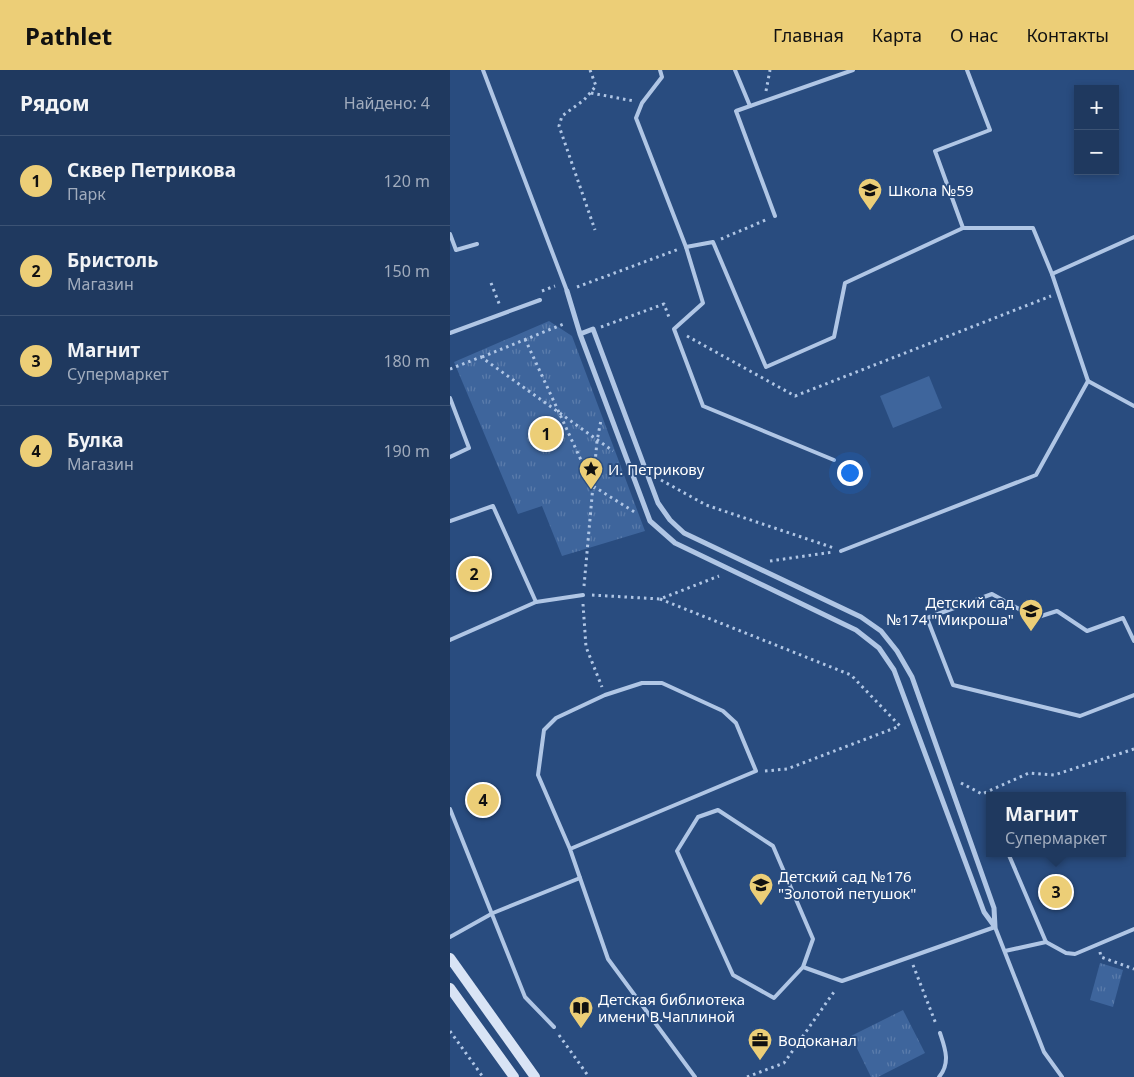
<!DOCTYPE html>
<html lang="ru">
<head>
<meta charset="utf-8">
<style>
	:root { --surface:#1f395f; --page:#2c4468; --text:#f1f3f6; --muted:#a1acbd; --line:#3c5374; --accent:#ecce77 }
	body { margin:0; font-family:"Noto Sans",sans-serif; background:var(--page); color:var(--text) }
	.controls { position:absolute; right:15px; top:15px; display:grid; overflow:hidden; border-radius:0px; box-shadow:0 2px 8px #0003 }
	.controls button { width:45px; height:45px; display:grid; place-items:center; padding:0; border:0; border-bottom:1px solid var(--line); background:var(--surface); color:var(--text); font:25px sans-serif }
	.you { position:absolute; left:399px; top:402px; width:18px; height:18px; margin:-12px; border:4px solid #fff; border-radius:50%; background:#1a73e8; box-shadow:0 0 0 8px #1a73e833 }
	.badge { display:grid; place-items:center; width:32px; height:32px; border-radius:50%; background:var(--accent); color:#111; font-size:16px; font-weight:700 }
	.pin { position:absolute; translate:-50% -50%; border:2px solid #fff; box-shadow:0 1px 5px #0006 }
	.popup { position:absolute; left:536px; top:722px; width:140px; height:65px; box-sizing:border-box; display:grid; place-content:center; border-radius:0px; background:var(--surface); filter:drop-shadow(0 1px 4px #0005); font-size:16px; white-space:nowrap; color:var(--muted) }
	.popup b { font-size:19px; color:var(--text) }
	.popup::after { content:''; position:absolute; left:50%; top:100%; margin-left:-10px; border:10px solid transparent; border-top-color:var(--surface) }
	.list { margin:0; padding:0; list-style:none }
	h2 { display:flex; justify-content:space-between; align-items:center; height:65px; margin:0; padding:0 20px; font-size:21px }
	h2 small { font-size:16px; font-weight:400; color:var(--muted) }
	.list li { display:grid; grid-template-columns:32px 1fr auto; gap:15px; align-items:center; box-sizing:border-box; height:90px; padding:0 20px; border-top:1px solid var(--line) }
	.list b { display:block; font-size:19px; white-space:nowrap }
	.list p { margin:0; font-size:16px; white-space:nowrap; color:var(--muted) }
	.list em { font-size:16px; font-style:normal; color:var(--muted) }
	.map { position:relative; flex:none; width:684px; height:1007px; overflow:hidden }
	header { display:flex; align-items:center; gap:30px; box-sizing:border-box; height:70px; padding:0 25px; background:var(--accent); color:#111 }
	header strong { font-size:24px }
	nav { display:flex; gap:28px; margin-inline-start:auto; font-size:18px }
	main { display:flex }
	aside { flex:1; background:var(--surface) }
	.map>svg:first-child { display:block }
	.green { fill:#3e659c }
	.park { fill:url(#park-tufts) }
	.lines { fill:none; stroke-linecap:round; stroke-linejoin:round }
	.path { stroke:#b0c6e5; stroke-width:3; stroke-dasharray:2.5 4; stroke-linecap:butt }
	.lane { stroke:#b0c6e5; stroke-width:4 }
	.street { stroke:#b0c6e5; stroke-width:5 }
	.secondary { stroke:#d9e4f5; stroke-width:10 }
	.labels { text-anchor:middle; dominant-baseline:central; stroke-width:4; stroke-linejoin:round; paint-order:stroke }
	.poi-label { font-size:15px; fill:#fff; stroke:#294c7f; text-anchor:start }
</style>
</head>
<body>
<header>
<strong>Pathlet</strong>
<nav><a>Главная</a><a>Карта</a><a>О нас</a><a>Контакты</a></nav>
</header>
<main>
<aside>
<h2>Рядом<small>Найдено: 4</small></h2>
<ul class="list">
<li><span class="badge">1</span><div><b>Сквер Петрикова</b><p>Парк</p></div><em>120 m</em></li>
<li><span class="badge">2</span><div><b>Бристоль</b><p>Магазин</p></div><em>150 m</em></li>
<li><span class="badge">3</span><div><b>Магнит</b><p>Супермаркет</p></div><em>180 m</em></li>
<li><span class="badge">4</span><div><b>Булка</b><p>Магазин</p></div><em>190 m</em></li>
</ul>
</aside>
<div class="map">
<svg width="684" height="1007" viewBox="0 0 684 1007">
	<defs>
		<pattern id="park-tufts" width="24" height="20" patternUnits="userSpaceOnUse" patternTransform="scale(1.25)"><rect width="24" height="20" fill="#3e659c"/><path d="M3 7l-1-3M5 7V3M7 7l1-3M15 17l-1-3M17 17v-4M19 17l1-3" fill="none" stroke="#5b7cab"/></pattern>
	</defs>
	<rect width="100%" height="100%" fill="#294c7f"/>
	<polygon class="green" points="479,306 492,338 443,358 430,326"/>
	<g class="park">
		<polygon points="99,251 122,266 195,461 112,486 92,436 68,444 4,292"/>
		<polygon points="650,893 673,900 663,937 640,930"/>
		<polygon points="453,940 475,983 428,1007 421,1007 401,966"/>
	</g>
	<g class="lines">
		<g class="path">
			<polyline points="140,0 146,16 134,30 112,46 109,56 145,160"/>
			<polyline points="316,21 320,0"/>
			<polyline points="141,23 184,31"/>
			<polyline points="271,169 318,149"/>
			<polyline points="41,213 50,236"/>
			<polyline points="127,217 229,179"/>
			<polyline points="92,221 105,216"/>
			<polyline points="151,257 214,234 220,250"/>
			<polyline points="237,266 345,326 601,226"/>
			<polyline points="75,269 143,416 186,443"/>
			<polyline points="32,287 116,253"/>
			<polyline points="0,299 31,287 163,381"/>
			<polyline points="211,410 256,435 384,478"/>
			<polyline points="320,491 383,482"/>
			<polyline points="134,516 147,371 151,350"/>
			<polyline points="142,525 210,529 269,506"/>
			<polyline points="210,529 401,605 450,656"/>
			<polyline points="133,534 136,577 152,617"/>
			<polyline points="315,701 337,699 450,656"/>
			<polyline points="511,713 532,724 579,703 604,705 684,679"/>
			<polyline points="650,882 651,887 684,899"/>
			<polyline points="463,895 486,954"/>
			<polyline points="0,961 33,1007"/>
			<polyline points="109,965 139,1007"/>
			<polyline points="297,1007 334,993 386,919"/>
		</g>
		<g class="lane">
			<polyline points="33,0 117,221"/>
			<polyline points="210,0 212,7 192,33 186,48 236,177 253,233 224,259 253,336 384,390"/>
			<polyline points="285,0 300,36"/>
			<polyline points="325,146 286,41 403,0"/>
			<polyline points="513,158 485,81 540,60 517,0"/>
			<polyline points="0,164 6,180 27,174"/>
			<polyline points="236,177 263,172 316,297 384,267 395,213 513,158 583,158 602,204"/>
			<polyline points="0,263 90,230"/>
			<polyline points="638,311 684,336"/>
			<polyline points="0,328 19,378 0,387"/>
			<polyline points="0,451 43,436 86,532"/>
			<polyline points="391,481 586,405 638,311 602,204 684,167"/>
			<polyline points="0,570 86,532 133,525"/>
			<polyline points="684,571 673,548 637,561 607,541 585,548 542,524 477,548 503,615 630,646 684,625"/>
			<polyline points="0,739 75,927 104,957"/>
			<polyline points="120,779 88,705 94,660 106,648 155,625 192,613 212,613 273,641 286,653 306,701 120,779 130,808"/>
			<polyline points="558,783 596,872"/>
			<polyline points="0,867 43,843 130,808 158,889 245,1007"/>
			<polyline points="555,881 596,872 616,883 625,884 684,859"/>
			<polyline points="353,897 363,869 323,776 268,740 248,747 227,781 283,905 324,928 353,897 392,911 545,857 594,982 612,1007"/>
			<path d="M489,1007C501,993 495,978 490,963"/>
		</g>
		<polyline class="street" points="117,221 130,264 143,259 208,433 220,450 234,463 411,547 431,561 447,581 462,607 544,838 545,857 534,842 444,600 429,578 406,560 225,473 200,451 130,264"/>
		<g class="secondary">
			<polyline points="0,888 85,1007"/>
			<polyline points="0,918 64,1007"/>
		</g>
	</g>
	<defs>
		<symbol id="school-pin" viewBox="-11 -11 22 30"><path d="M0 17L-7.5 6A9.5 9.5 0 1 1 7.5 6Z" fill="#ecce77" stroke="#294c7f"/><path d="M0-5L7-2L0 1L-7-2ZM-4 1L0 2.5L4 1V4Q0 6-4 4Z" fill="#111"/></symbol>
		<symbol id="sight-pin" viewBox="-11 -11 22 30"><path d="M0 17L-7.5 6A9.5 9.5 0 1 1 7.5 6Z" fill="#ecce77" stroke="#294c7f"/><path d="M0-6L1.8-2.2L6-1.7L2.9 1.2L3.7 5.4L0 3.3L-3.7 5.4L-2.9 1.2L-6-1.7L-1.8-2.2Z" fill="#111"/></symbol>
		<symbol id="library-pin" viewBox="-11 -11 22 30"><path d="M0 17L-7.5 6A9.5 9.5 0 1 1 7.5 6Z" fill="#ecce77" stroke="#294c7f"/><path d="M-6-4Q-3-5.5-.7-3.5V5Q-3 3-6 4ZM6-4Q3-5.5 .7-3.5V5Q3 3 6 4Z" fill="#111"/></symbol>
		<symbol id="office-pin" viewBox="-11 -11 22 30"><path d="M0 17L-7.5 6A9.5 9.5 0 1 1 7.5 6Z" fill="#ecce77" stroke="#294c7f"/><path d="M-6-3h4V-5.5h4V-3h4V5H-6ZM-1-4.5V-3h2v-1.5ZM-6 0V1H6V0Z" fill="#111"/></symbol>
	</defs>
	<g fill-rule="evenodd">
		<use href="#school-pin" x="406" y="106" width="28" height="38"/>
		<use href="#sight-pin" x="127" y="385" width="28" height="38"/>
		<use href="#school-pin" x="567" y="527" width="28" height="38"/>
		<use href="#school-pin" x="297" y="801" width="28" height="38"/>
		<use href="#library-pin" x="117" y="924" width="28" height="38"/>
		<use href="#office-pin" x="296" y="956" width="28" height="38"/>
	</g>
	<g class="labels">
		<g class="poi-label">
			<text x="438" y="120">Школа №59</text>
			<text x="158" y="399">И. Петрикову</text>
			<text x="564" y="532" text-anchor="end">Детский сад<tspan x="564" dy="17">№174 "Микроша"</tspan></text>
			<text x="328" y="806">Детский сад №176<tspan x="328" dy="17">"Золотой петушок"</tspan></text>
			<text x="148" y="929">Детская библиотека<tspan x="148" dy="17">имени В.Чаплиной</tspan></text>
			<text x="328" y="970">Водоканал</text>
		</g>
	</g>
</svg>
<div class="controls">
<button>+</button>
<button>−</button>
</div>
<div class="you"></div>
<div class="pin badge" style="left:96px;top:364px">1</div>
<div class="pin badge" style="left:24px;top:504px">2</div>
<div class="pin badge" style="left:606px;top:822px">3</div>
<div class="popup"><b>Магнит</b>Супермаркет</div>
<div class="pin badge" style="left:33px;top:730px">4</div>
</div>
</main>
</body>
</html>
